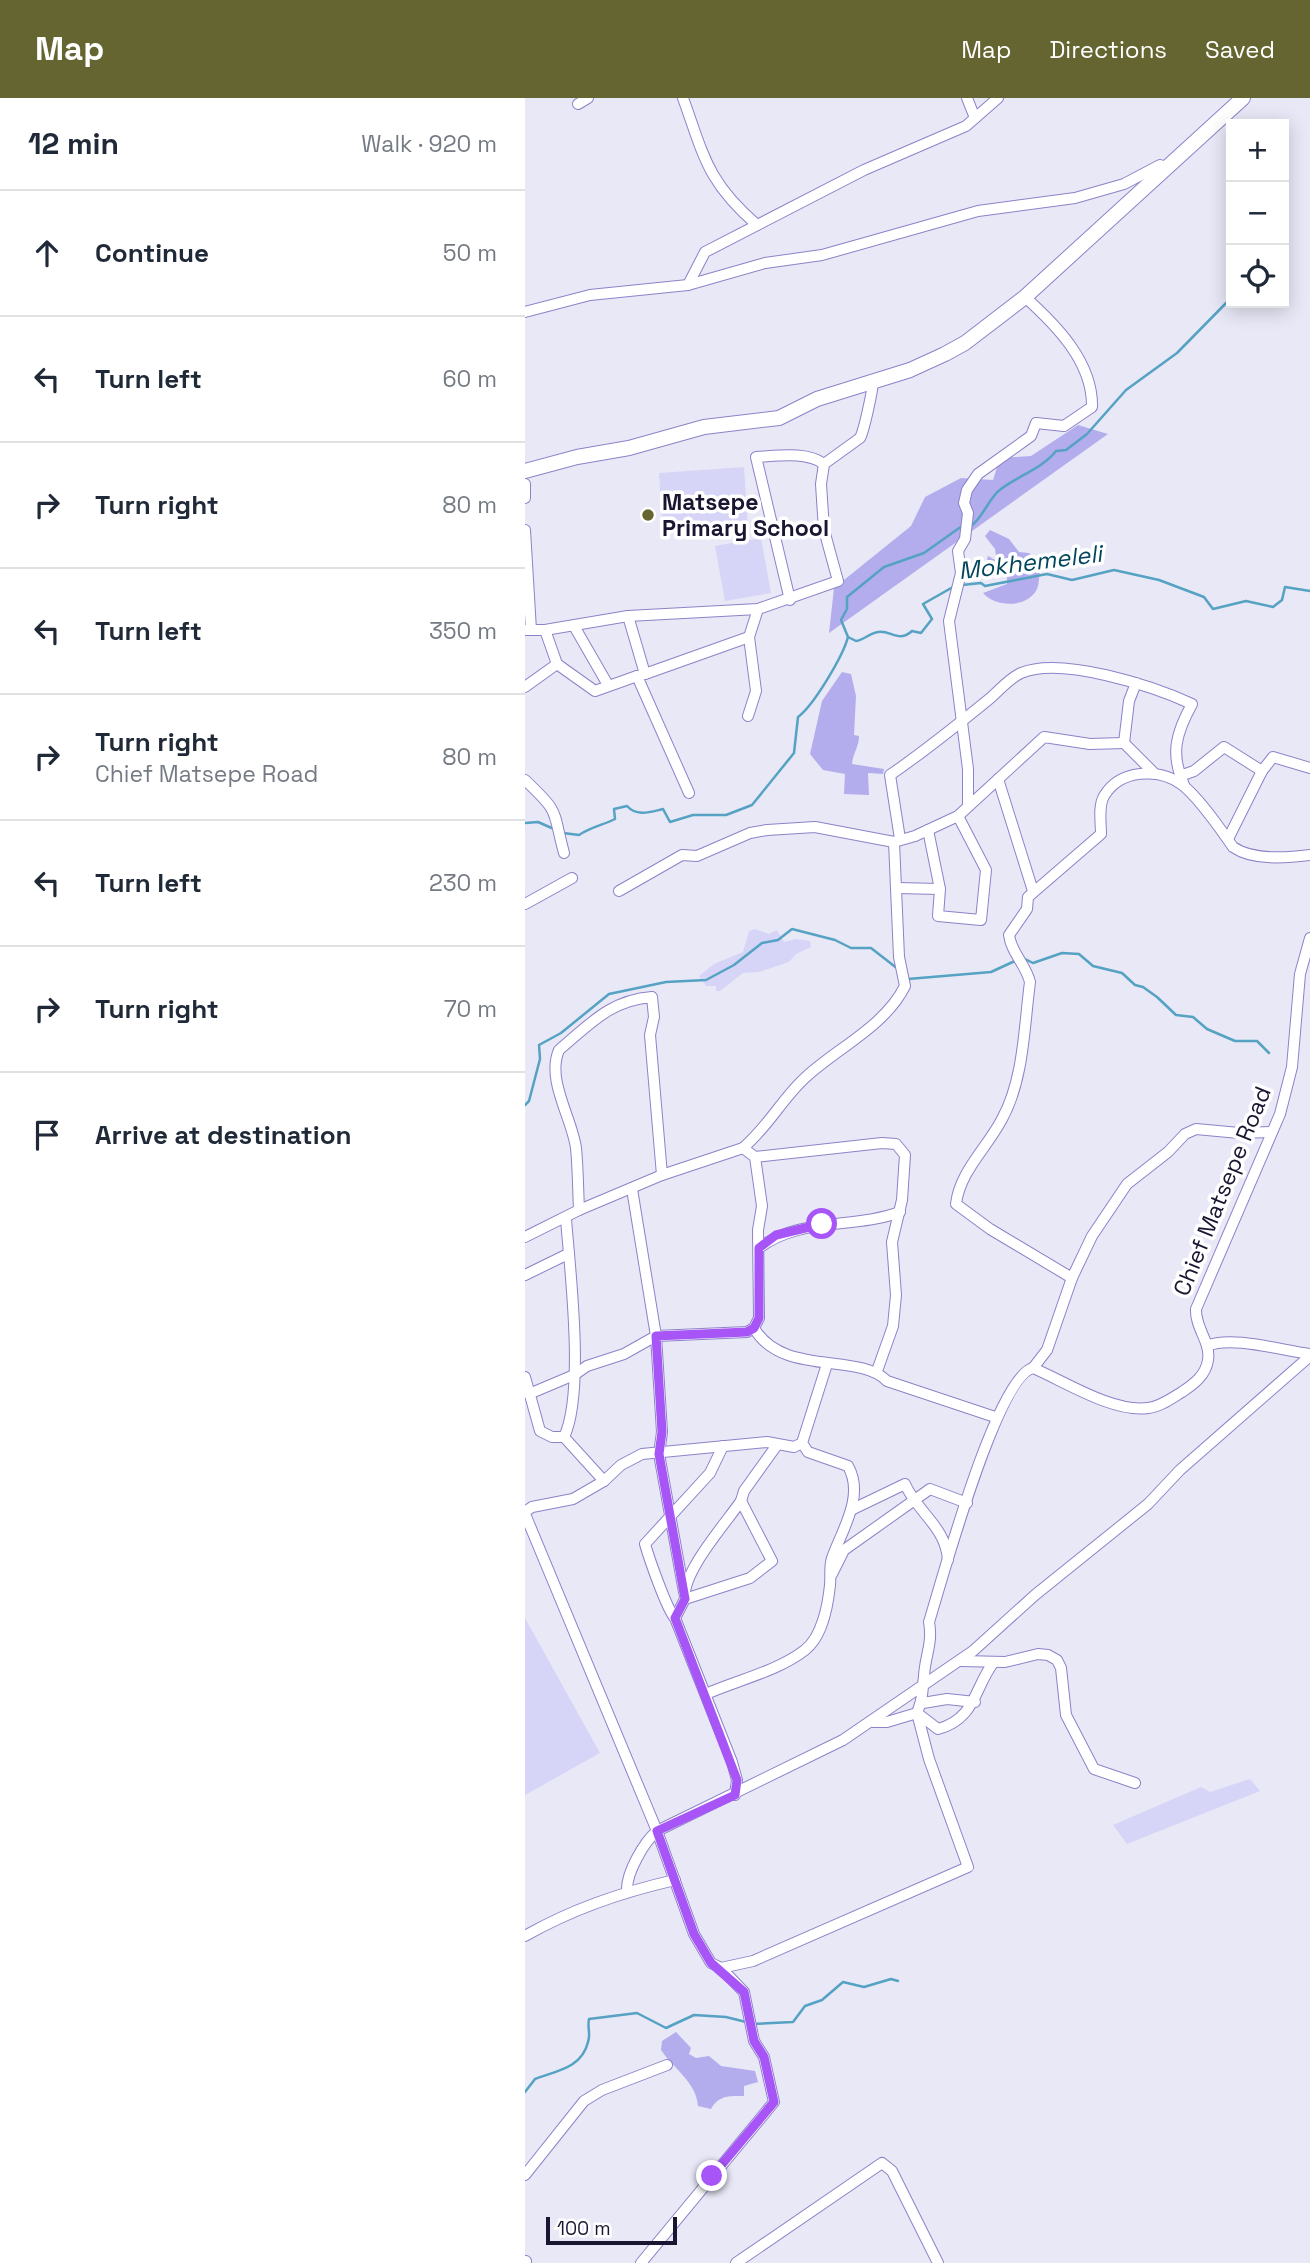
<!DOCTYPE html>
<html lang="en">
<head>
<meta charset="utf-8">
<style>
	:root { --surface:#fff; --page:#f2f2f3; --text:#1f2937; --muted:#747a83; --line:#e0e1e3; --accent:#656532 }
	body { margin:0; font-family:"Space Grotesk",sans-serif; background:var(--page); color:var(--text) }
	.controls { position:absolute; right:21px; top:21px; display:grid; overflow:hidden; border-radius:0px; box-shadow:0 4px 18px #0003 }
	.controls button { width:63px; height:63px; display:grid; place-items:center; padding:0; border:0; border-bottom:2px solid var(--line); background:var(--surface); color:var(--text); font:35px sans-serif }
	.scale { position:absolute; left:21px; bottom:18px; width:131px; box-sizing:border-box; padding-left:7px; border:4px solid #1a1631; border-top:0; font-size:19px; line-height:24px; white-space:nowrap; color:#1a1631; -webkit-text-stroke:5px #fff; paint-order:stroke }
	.stop { position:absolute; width:21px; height:21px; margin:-16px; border:5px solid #a855f7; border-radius:50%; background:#fff }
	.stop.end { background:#a855f7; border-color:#fff; box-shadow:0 2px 7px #0008 }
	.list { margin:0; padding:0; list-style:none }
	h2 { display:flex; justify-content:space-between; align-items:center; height:91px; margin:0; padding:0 28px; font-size:30px }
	h2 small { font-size:23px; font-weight:400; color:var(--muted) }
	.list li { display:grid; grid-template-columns:46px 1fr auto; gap:21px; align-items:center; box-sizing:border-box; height:126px; padding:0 28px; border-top:2px solid var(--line) }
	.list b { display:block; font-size:26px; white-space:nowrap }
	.list p { margin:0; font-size:23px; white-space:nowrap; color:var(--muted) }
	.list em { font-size:23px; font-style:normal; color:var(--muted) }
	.icon { flex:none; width:38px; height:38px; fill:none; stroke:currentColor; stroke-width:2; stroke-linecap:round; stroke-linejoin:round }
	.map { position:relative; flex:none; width:785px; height:2165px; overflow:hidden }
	header { display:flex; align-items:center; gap:42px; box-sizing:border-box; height:98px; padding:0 35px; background:var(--accent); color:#fff }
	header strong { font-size:33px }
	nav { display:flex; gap:38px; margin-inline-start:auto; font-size:24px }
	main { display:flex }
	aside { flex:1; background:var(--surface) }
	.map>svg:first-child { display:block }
	.green { fill:#d7d5f7 }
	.forest { fill:#b3aded }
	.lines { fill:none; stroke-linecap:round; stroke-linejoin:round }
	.stream { stroke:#55a2c3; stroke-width:2.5 }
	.minor-casing { stroke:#8b83c8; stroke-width:12 }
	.tertiary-casing { stroke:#8b83c8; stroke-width:16 }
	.minor { stroke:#fff; stroke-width:10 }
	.tertiary { stroke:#fff; stroke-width:14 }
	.route { stroke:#a855f7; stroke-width:9 }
	.poi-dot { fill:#656532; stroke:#fff; stroke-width:2.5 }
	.labels { text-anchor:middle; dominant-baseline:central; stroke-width:7; stroke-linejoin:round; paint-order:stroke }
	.poi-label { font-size:23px; font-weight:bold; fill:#1a1631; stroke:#fff; text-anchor:start }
	.street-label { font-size:23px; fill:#1a1631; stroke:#fff }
	.water-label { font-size:24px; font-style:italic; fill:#00455c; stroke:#fff }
</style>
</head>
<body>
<header>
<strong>Map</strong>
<nav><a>Map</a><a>Directions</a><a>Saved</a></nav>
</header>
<main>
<aside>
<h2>12 min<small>Walk · 920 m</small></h2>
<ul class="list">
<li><svg class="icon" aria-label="ahead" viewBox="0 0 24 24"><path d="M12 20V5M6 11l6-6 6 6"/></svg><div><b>Continue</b></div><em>50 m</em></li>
<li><svg class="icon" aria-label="left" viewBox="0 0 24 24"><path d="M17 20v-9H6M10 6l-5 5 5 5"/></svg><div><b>Turn left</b></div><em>60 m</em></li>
<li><svg class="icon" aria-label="right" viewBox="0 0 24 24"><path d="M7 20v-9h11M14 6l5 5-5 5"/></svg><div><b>Turn right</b></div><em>80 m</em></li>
<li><svg class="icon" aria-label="left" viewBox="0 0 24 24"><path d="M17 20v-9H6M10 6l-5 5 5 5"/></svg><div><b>Turn left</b></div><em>350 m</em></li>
<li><svg class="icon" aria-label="right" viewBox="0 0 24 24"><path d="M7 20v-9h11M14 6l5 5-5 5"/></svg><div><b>Turn right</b><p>Chief Matsepe Road</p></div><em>80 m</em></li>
<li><svg class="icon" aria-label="left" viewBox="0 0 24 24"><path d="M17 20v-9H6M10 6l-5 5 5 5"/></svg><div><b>Turn left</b></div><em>230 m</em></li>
<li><svg class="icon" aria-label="right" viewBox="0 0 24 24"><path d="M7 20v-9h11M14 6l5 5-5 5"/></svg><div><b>Turn right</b></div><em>70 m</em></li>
<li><svg class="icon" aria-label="arrive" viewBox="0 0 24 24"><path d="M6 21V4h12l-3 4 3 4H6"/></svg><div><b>Arrive at destination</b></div></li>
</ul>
</aside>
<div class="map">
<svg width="785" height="2165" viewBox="0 0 785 2165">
	<rect width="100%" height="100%" fill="#e8e8f7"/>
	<g class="green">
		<polygon points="219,369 223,430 138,435 134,375"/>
		<polygon points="236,440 246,495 200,503 190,448"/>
		<polygon points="230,831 244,836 252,832 259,844 271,841 285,843 286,849 271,856 264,864 234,874 218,875 195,893 191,893 191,888 181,888 174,878 189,866 218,854 224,833"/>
		<polygon points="0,1520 75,1655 0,1697"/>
		<polygon points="725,1681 735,1693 602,1746 588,1727 676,1689 685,1694"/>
	</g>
	<g class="forest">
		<polygon points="553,327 583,336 304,535 309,490 386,428 400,399 436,380 468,382 475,360 506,358"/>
		<path d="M465,432L484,441L494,454L504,455L522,473L515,474C514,479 514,487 512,491C502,511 470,509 458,495L482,486V475L471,470L459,474L463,458L472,463L470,451L460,438Z"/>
		<path d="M317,574L326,576L331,598L329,637L334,638C334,649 328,655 327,666L359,671L358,676L343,675L344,697L319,696L320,676L298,672L285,656L297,603Z"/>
		<path d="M151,1934L166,1950L164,1956L171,1960L184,1958L196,1968L230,1973L233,1984L219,1988V1998C204,1998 194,1997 186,2011L173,2008C172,1985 148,1970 136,1952L137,1943Z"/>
	</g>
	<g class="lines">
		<g class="stream">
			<path d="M446,428C458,420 464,399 476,391C493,378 518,370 531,353L541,352L562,336L601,292L652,255L706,200"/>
			<polyline points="437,487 456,485 460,488 522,476 547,482 589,472 634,482 679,499 688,511 721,503 748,509 757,502 760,489 785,493"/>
			<polyline points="323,539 316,522 322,511 322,499 359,469 399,455 437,428"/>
			<polyline points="0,725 13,724 29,731"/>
			<path d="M38,735L54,737C66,729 78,727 90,721L89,711L102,708C112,719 125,714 138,711L145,724L168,717H201L227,707L269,655L273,619C289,607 318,558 323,539L331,543C339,542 345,535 353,534C366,532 374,545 387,533L396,535L407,521L398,506L428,489"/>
			<polyline points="498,860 508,865 537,855 554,856 568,868 597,875 610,887 618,889 632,899 651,917 668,919 682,931 710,943 732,943 744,955"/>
			<polyline points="383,881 466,874 492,862"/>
			<polyline points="0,1007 4,1003 15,961 14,947 36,935 84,896 141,884 181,882 209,867 237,845 253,842 267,831 310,842 326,850 346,850 373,871"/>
			<polyline points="227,1926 268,1924 280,1908 297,1902 318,1884 339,1889 366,1881 373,1883"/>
			<path d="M0,1994L10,1981C31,1973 57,1970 63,1944C66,1936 62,1930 64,1921L112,1915L141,1930L169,1917L201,1919L221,1924"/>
		</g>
		<defs>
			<g id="minor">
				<path d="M158,0C179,58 182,84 232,127"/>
				<polyline points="442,0 450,20"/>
				<polyline points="53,6 63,0"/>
				<polyline points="163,187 180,154 339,72 441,28 473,0"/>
				<polyline points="0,214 65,197 163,187 240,165 297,157 453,113 550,100 599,86 635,67 640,69"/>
				<polyline points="0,386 0,400"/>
				<polyline points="0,432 6,532"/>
				<path d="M265,502L231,359C252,358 282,353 299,366"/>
				<polyline points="103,518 120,576 112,578 164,695"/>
				<polyline points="49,528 83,587"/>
				<path d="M0,532H20L103,518L233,511L313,483L299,432L296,386L299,366L335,340C339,333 348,291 348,283"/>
				<polyline points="32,566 70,593 112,578"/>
				<polyline points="120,576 224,539"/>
				<polyline points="611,585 604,603 599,645 628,674"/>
				<polyline points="0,589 32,566 20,532"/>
				<polyline points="223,618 231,593 224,539 233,511"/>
				<polyline points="655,678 669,673 699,649 737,673"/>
				<polyline points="473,681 508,793"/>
				<path d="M0,682C36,716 27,711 39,755"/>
				<path d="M443,708V671L424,523L436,475L433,453L440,441L443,415L439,405L442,392L453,376L506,338L511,325L539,328L567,309C568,264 531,227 500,199"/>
				<polyline points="403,732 415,791 413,818 456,822 461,772 433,718"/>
				<path d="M375,741L365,677C399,654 431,628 463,602C474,593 483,581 496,575C536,558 628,588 667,606C651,635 645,656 659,687"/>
				<polyline points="703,741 737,673 748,659 785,670"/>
				<polyline points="372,790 415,791"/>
				<polyline points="94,793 157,757 172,758 225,735 242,732 290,729 369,744 390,738 433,718 519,639 565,646 599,645"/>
				<polyline points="0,806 47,780"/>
				<path d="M218,1050C244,1028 258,999 282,978C314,949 360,928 380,888L374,859L369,744"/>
				<polyline points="230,1059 357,1045 371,1046 380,1057 377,1102 367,1144 371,1197 368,1228 352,1273"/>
				<polyline points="107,1091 131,1238 137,1334 134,1356 159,1494"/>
				<path d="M54,1112C53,1091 53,1070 51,1050C47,1020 21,982 34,952C64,927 85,902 127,899L129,919L125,937L137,1077"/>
				<polyline points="0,1139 54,1112 137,1077 218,1050 230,1059 237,1108 233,1132 234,1220 229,1230 222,1234 131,1238 99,1256 62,1268 49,1277 4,1296"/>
				<path d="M234,1150C275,1119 329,1131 375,1114"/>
				<polyline points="0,1177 43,1156"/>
				<polyline points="547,1180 567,1138 602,1086 643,1054 660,1036 671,1031 714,1035 746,1034"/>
				<path d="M229,1230C257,1279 334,1254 362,1283L470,1319"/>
				<path d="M682,1248C707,1237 758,1253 785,1256"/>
				<path d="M508,1270L522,1252L547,1180L465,1131L431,1106C435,1073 462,1050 477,1021C499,981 499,929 505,884C501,867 486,854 484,837L502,811L503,799L576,736C576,725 573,708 579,698C595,671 634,670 656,686C673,698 696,732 708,749C728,763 762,760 785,757"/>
				<polyline points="0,1279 15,1333 27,1339 39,1339 79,1383"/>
				<path d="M39,1339C60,1295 45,1173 41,1121"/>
				<path d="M198,1348L185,1375L120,1446C124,1460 142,1512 150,1520L207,1664L212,1682L210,1697"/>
				<polyline points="216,1403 219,1393 252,1347"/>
				<path d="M326,1412L380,1386C392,1414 421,1429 423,1462"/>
				<polyline points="0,1414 7,1409 48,1401 79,1383 96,1367 117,1356 242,1344 269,1349 277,1345"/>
				<polyline points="0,1416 132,1733 169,1836 186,1865 196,1870 228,1863 443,1769 404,1661 392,1615 362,1624 348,1624"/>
				<polyline points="307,1476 319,1452 405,1391 442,1405"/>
				<path d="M150,1520L160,1501L225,1480L247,1463L216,1403C201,1425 156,1475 160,1501"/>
				<polyline points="436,1563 480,1564 513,1556 523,1557 532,1562 536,1570 541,1617 569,1671 610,1685"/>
				<path d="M468,1565C449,1591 450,1621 413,1631L392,1615C398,1599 397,1596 399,1578C400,1558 408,1545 404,1524C417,1482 472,1278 508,1270C539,1283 588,1315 623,1310C635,1309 647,1300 657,1294C669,1286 681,1277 683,1262C686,1244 670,1230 671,1211L755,1016L767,969L775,876L785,840"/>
				<path d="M181,1596C213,1582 253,1573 280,1552C297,1539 303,1507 305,1487C306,1478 304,1469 307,1460C317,1432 340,1398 323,1368L283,1354L277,1345L302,1266"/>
				<polyline points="398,1605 422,1601 450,1604"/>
				<path d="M102,1793C101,1775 119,1744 132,1733L318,1642L448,1553L510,1497L623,1406L655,1372L785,1258"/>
				<path d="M0,1838C47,1811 97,1794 150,1782"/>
				<polyline points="0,2077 59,2003 77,1992 142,1967"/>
				<polyline points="0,2165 1,2163"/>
				<polyline points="116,2165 249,2004 239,1959 229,1943 219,1894 196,1870"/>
				<polyline points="211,2165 357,2065 367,2073 413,2165"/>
			</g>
			<polyline id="tertiary" points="0,373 52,359 104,350 179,329 254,320 292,301 385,272 420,256 440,245 500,199 718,0"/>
		</defs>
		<use href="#minor" class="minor-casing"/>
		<use href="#tertiary" class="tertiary-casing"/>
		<use href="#minor" class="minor"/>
		<use href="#tertiary" class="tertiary"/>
	</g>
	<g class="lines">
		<polyline class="route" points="187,2078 249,2004 239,1959 229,1943 219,1894 186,1865 169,1836 132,1733 210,1697 212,1682 150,1520 160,1501 134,1356 137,1334 131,1238 222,1234 229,1230 234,1220 234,1150 251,1137 297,1126"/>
	</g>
	<circle class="poi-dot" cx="123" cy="417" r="7"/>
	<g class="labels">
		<g class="poi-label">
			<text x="137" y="404">Matsepe<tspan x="137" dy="26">Primary School</tspan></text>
		</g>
		<g class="street-label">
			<text transform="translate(697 1093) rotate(-68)">Chief Matsepe Road</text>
		</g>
		<g class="water-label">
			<text transform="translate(505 464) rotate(-7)">Mokhemeleli</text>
		</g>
	</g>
</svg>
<div class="controls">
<button>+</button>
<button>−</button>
<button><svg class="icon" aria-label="locate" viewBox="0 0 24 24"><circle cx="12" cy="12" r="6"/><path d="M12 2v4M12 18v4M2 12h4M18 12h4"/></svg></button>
</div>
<div class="scale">100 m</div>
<div class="stop" style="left:297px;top:1126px"></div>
<div class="stop end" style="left:187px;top:2078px"></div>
</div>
</main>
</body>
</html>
